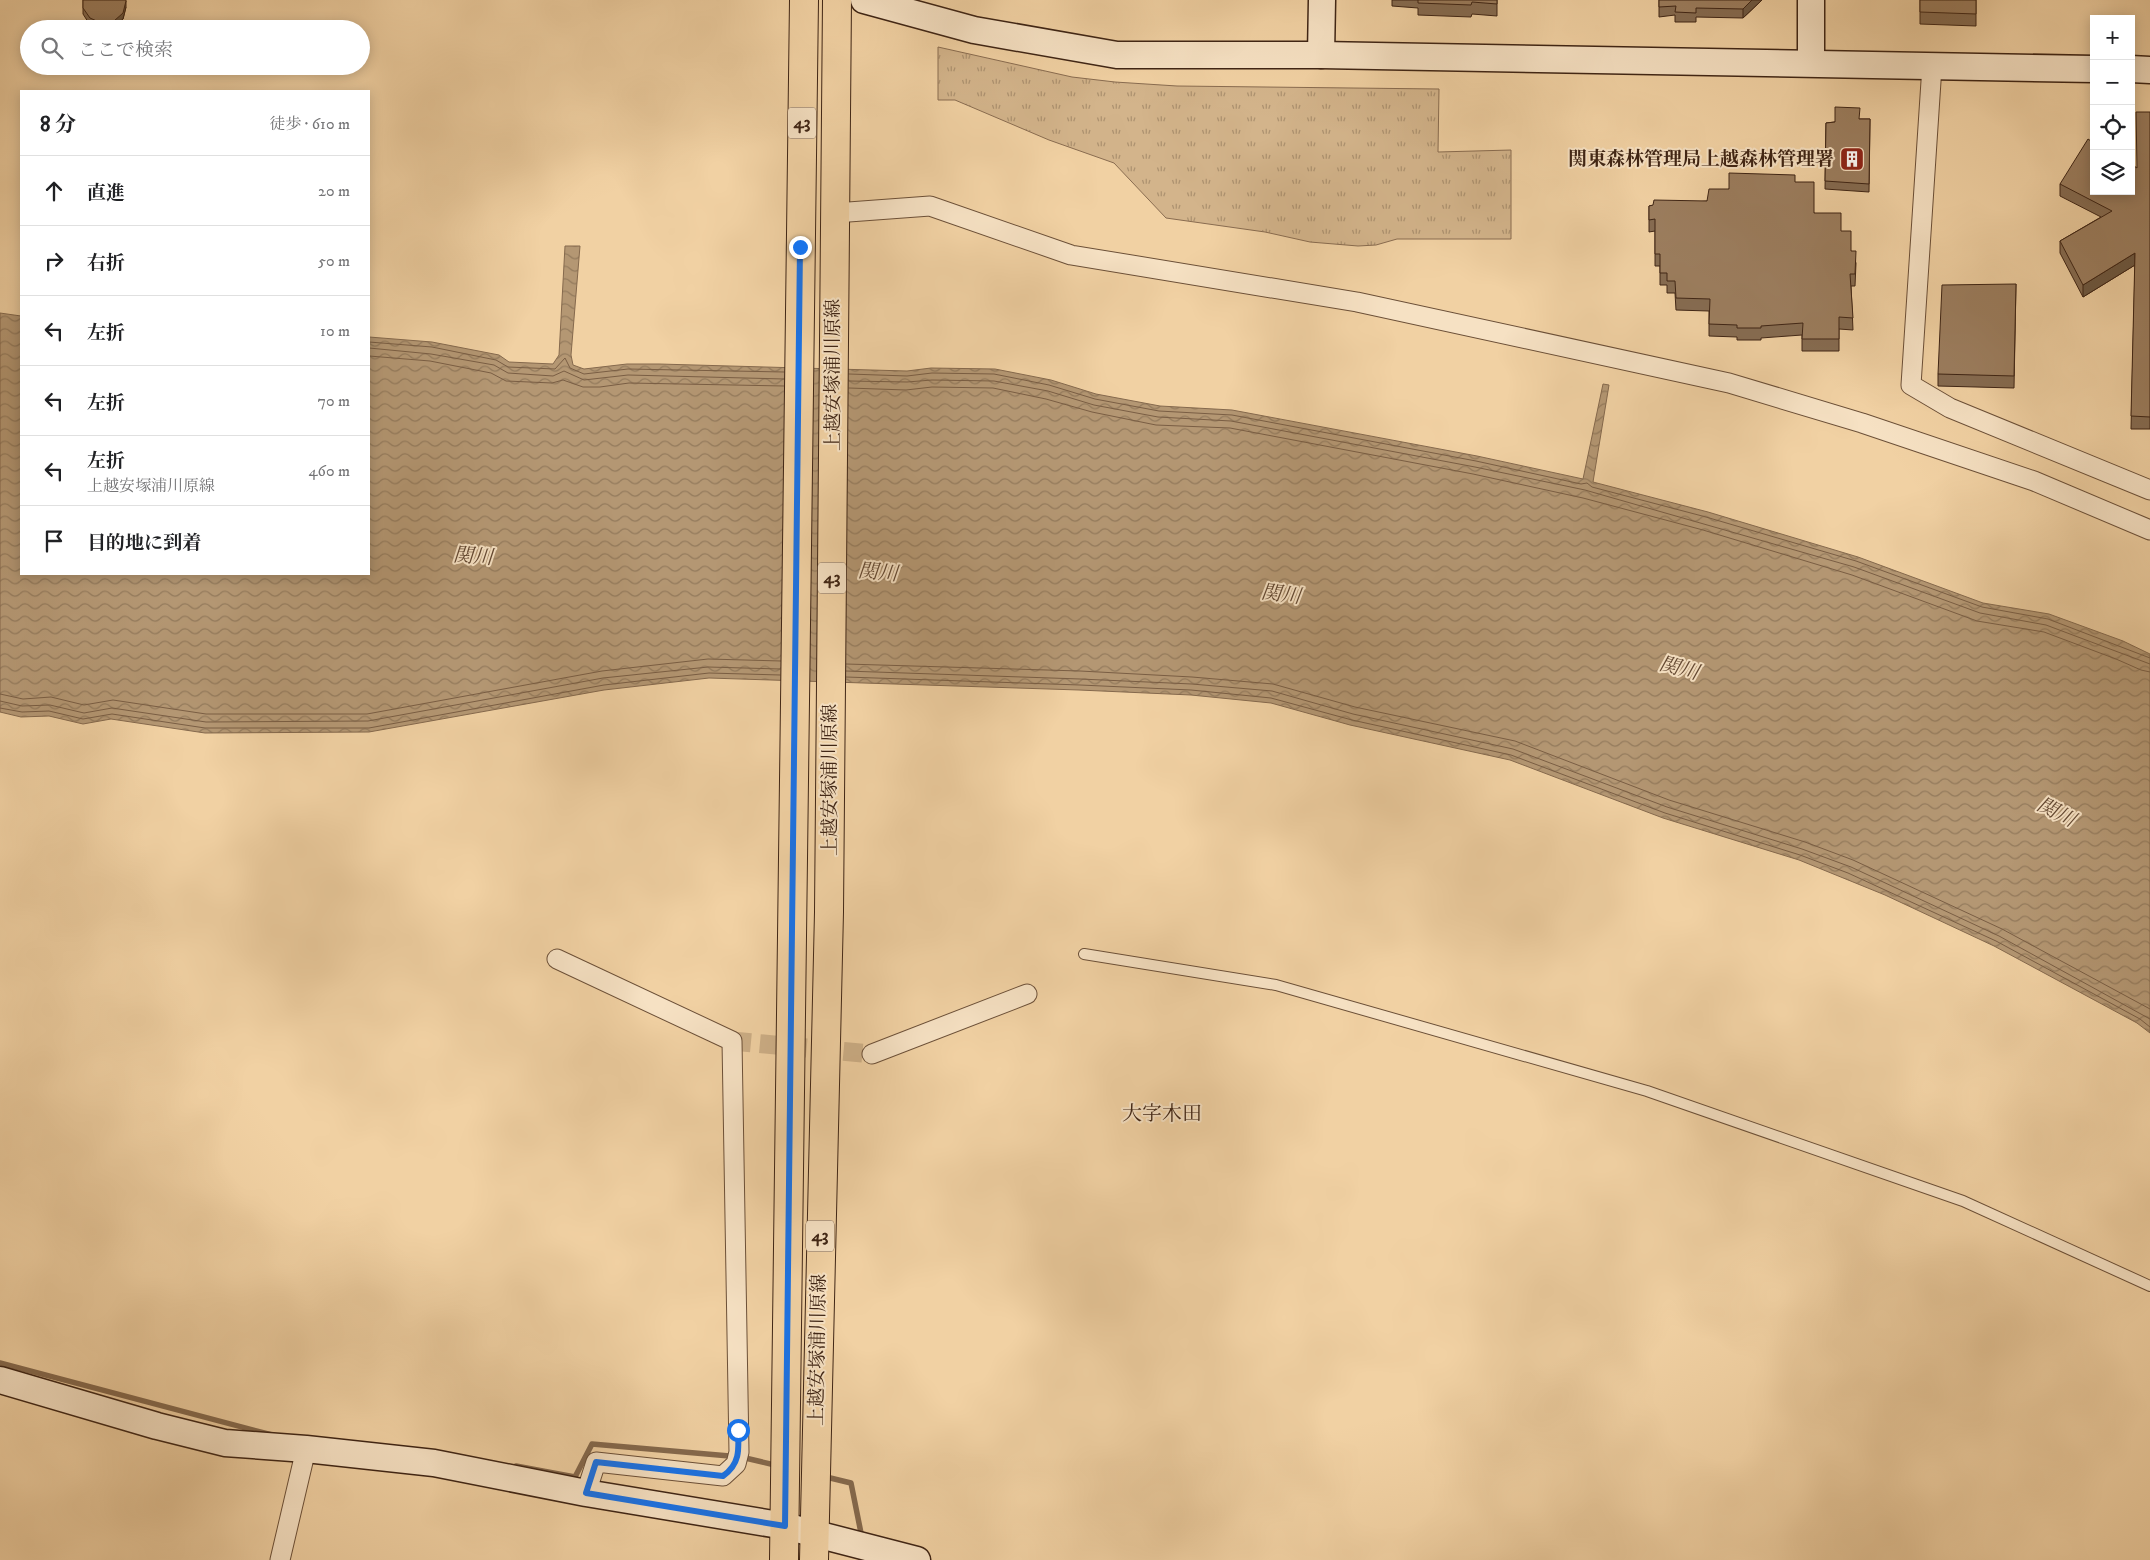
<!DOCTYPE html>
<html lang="ja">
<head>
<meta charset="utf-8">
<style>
	:root { --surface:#fff; --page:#f6f6f6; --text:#202124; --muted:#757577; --line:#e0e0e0 }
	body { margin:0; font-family:"IM FELL DW Pica","Noto Serif JP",serif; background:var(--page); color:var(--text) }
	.controls { position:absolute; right:15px; top:15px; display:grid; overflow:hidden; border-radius:0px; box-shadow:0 2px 12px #0003 }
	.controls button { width:45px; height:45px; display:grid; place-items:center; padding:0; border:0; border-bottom:1px solid var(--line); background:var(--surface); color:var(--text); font:25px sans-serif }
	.stop { position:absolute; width:15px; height:15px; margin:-11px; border:4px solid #1a73e8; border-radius:50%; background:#fff }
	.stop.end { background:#1a73e8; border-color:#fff; box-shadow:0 1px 5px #0008 }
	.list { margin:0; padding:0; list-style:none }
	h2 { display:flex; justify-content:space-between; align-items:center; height:65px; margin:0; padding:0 20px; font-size:21px }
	h2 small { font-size:16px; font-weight:400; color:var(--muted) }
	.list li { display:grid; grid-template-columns:32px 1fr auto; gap:15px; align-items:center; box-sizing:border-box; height:70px; padding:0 20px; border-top:1px solid var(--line) }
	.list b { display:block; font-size:19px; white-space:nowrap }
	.list p { margin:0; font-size:16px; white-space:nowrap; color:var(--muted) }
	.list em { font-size:16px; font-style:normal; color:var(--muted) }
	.icon { flex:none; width:28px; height:28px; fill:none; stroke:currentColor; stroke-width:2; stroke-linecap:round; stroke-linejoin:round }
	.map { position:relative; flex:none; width:2150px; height:1560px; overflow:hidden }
	.search { position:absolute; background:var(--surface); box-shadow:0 2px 12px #0003; left:20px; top:20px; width:350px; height:55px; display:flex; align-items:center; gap:12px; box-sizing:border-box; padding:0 18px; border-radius:28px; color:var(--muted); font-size:19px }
	.panel { position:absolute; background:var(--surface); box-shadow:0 2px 12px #0003; left:20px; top:90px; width:350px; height:485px; border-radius:0px }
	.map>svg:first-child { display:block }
	.grass { fill:url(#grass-tufts); stroke:#896c50 }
	.water { fill:url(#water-waves); stroke:#85694d }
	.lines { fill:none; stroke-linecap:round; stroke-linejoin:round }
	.shore { stroke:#7a5e44; stroke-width:1 }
	.stream { stroke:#85694d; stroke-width:5.5 }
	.street-tunnel { stroke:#cdaf87; stroke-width:19; stroke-dasharray:19 9; stroke-linecap:butt }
	.lane-casing { stroke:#6c5038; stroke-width:12 }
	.street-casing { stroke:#6c5038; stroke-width:21 }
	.secondary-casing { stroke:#3f2515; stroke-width:29 }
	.primary-casing { stroke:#3f2515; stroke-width:30 }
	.lane { stroke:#f6e1c3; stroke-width:10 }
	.street { stroke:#f6e1c3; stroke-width:19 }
	.secondary { stroke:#f6e1c3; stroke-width:26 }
	.primary { stroke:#f1d1a3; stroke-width:28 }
	.wall { fill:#866c52; stroke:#3f2515 }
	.shaded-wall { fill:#6d5842; stroke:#3f2515 }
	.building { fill:#9c7e5f; stroke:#3f2515 }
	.route { stroke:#1a73e8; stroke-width:6 }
	.labels { text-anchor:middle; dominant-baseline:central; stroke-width:4; stroke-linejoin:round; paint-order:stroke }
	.shield { fill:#f6e1c3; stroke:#765d49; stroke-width:1 }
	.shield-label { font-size:18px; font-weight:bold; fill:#3f2515 }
	.poi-label { font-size:19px; font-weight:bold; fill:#3f2515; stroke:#f6e1c3; text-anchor:end }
	.street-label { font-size:19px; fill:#3f2515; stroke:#f6e1c3 }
	.water-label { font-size:20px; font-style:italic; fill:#624731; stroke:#f6e1c3 }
	.neighbourhood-label { font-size:20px; fill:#3f2515; stroke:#f6e1c3 }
</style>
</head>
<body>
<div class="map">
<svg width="2150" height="1560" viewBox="0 0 2150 1560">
	<defs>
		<pattern id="grass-tufts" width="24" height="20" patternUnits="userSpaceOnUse" patternTransform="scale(1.25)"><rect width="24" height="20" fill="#d3b48b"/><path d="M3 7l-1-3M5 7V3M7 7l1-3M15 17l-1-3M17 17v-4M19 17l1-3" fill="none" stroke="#ad9270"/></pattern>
		<pattern id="water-waves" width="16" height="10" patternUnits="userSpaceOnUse" patternTransform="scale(1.25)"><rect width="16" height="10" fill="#b49773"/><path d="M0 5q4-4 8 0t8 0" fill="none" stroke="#947b5d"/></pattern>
	</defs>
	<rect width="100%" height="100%" fill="#f1d1a3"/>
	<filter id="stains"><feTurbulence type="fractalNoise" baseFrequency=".004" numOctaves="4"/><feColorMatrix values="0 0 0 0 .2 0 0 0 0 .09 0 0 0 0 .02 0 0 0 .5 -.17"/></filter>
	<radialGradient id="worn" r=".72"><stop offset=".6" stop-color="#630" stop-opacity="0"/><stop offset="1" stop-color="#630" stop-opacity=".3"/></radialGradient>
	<polygon class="grass" points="938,47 1072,77 1115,82 1177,86 1439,89 1438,152 1511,150 1511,239 1397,239 1376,245 1358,246 1310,242 1265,232 1166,218 1114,163 1049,140 955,100 938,100"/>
	<polygon class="water" points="565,246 580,246 571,355 573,365 584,369 627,364 659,364 907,371 931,368 995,369 1051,380 1096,394 1160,406 1232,410 1477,456 1583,479 1603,384 1609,385 1593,482 1708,512 1858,557 1983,603 2049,614 2123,641 2150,654 2150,1033 2137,1023 1994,946 1885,895 1799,860 1663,818 1510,760 1350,725 1271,703 1191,695 1079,690 709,678 604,690 369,732 205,733 111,719 83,724 49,716 21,717 0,712 0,313 21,316 21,574 369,574 369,337 432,342 499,355 509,362 553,364 559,355"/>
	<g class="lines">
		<g class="shore">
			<polyline points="369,342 432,347 496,360 508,367 555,369 565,358 570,368 584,374 628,369 784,372"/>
			<polyline points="369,348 431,354 494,365 508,373 553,376 564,371 584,380 628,375 784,379"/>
			<polyline points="369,356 430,361 491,373 506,381 552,383 563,380 583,387 600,387 629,383 784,386"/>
			<polyline points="849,374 907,376 932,373 994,374 1049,385 1095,399 1159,411 1232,415 1476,461 1581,484 1587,483 1592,487 1706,517 1856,561 1982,607 2048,619 2150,658"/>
			<polyline points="849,381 907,382 932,380 994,381 1048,391 1094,405 1158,417 1231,421 1475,467 1585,490 1854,567 1980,613 2046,625 2150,664"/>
			<polyline points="849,388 906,390 932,387 993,388 1046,399 1092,412 1156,425 1230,428 1473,474 1583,498 1703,530 1852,575 1977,621 2044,632 2116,659 2141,670 2150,672"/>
			<polyline points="846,664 1080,671 1192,677 1273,684 1355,707 1515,741 1669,800 1805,842 1853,860 2002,929 2150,1009"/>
			<polyline points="846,671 1080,679 1192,684 1272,691 1353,714 1513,749 1667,807 1802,849 1851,867 1999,936 2150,1019"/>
			<polyline points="846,677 1080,685 1191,690 1271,698 1352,720 1511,755 1665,813 1800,855 1848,873 1996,941 2140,1019 2150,1027"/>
			<polyline points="0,694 23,699 51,697 84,705 113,700 206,714 367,714 602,671 708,659 781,661"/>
			<polyline points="0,701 22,706 50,705 84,713 112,708 206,722 368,721 603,678 708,667 780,669"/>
			<polyline points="0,708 22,712 49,711 83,719 112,714 205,728 369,728 604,685 709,673 780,675"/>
		</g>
		<g class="stream">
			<polyline points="0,1363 272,1435"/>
			<polyline points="516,1466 575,1477 592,1444 741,1457 779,1466"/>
			<polyline points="822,1476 851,1483 862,1538"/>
		</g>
		<polyline class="street-tunnel" points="732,1041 872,1054"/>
		<defs>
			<polyline id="lane" points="1084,954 1276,985 1647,1091 1963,1201 2150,1286"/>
			<g id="street">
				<polyline points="1932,66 1911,385 1950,408 2150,490"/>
				<polyline points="835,213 930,206 1071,255 1357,302 1729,383 1862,423 2034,481 2150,530"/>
				<polyline points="557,959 732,1041 739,1452 736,1464 723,1476 596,1462 586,1493"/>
				<polyline points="872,1054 1027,994"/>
				<polyline points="280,1560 306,1449"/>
			</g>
			<g id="secondary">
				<polyline points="864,0 974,30 1117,55 1321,55 2094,69"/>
				<polyline points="1321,55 1322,0"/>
				<polyline points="1811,62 1811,0"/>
				<polyline points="2131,69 2150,70"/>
				<polyline points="0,1380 157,1426 225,1443 306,1449 434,1463 586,1493 785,1526 917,1560"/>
			</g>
			<g id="primary">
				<polyline points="784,1560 804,0"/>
				<polyline points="814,1560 829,912 837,0"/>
			</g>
		</defs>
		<use href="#lane" class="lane-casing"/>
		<use href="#street" class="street-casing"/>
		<use href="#secondary" class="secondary-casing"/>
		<use href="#primary" class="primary-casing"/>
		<use href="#lane" class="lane"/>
		<use href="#street" class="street"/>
		<use href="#secondary" class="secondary"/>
		<use href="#primary" class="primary"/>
	</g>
	<g class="wall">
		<polygon points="83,0 126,7 123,19 114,27 106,29 100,29 90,25 83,14"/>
		<polygon points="1392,0 1497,0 1497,16 1472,14 1471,17 1418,15 1418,8 1392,6"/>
		<polygon points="1659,0 1762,0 1743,18 1696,17 1696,22 1675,22 1675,15 1659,17"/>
		<polygon points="1920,0 1976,0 1976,26 1920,24"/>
		<polygon points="2150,112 2150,429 2131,429 2135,265 2083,297 2060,253 2060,241 2101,217 2060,196 2060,184 2137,168"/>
		<polygon points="1860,119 1870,119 1869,192 1825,189 1826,123"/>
		<polygon points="1795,182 1814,213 1841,231 1851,251 1856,263 1855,286 1851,286 1853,330 1839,329 1839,351 1802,351 1802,335 1761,338 1761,340 1737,340 1737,337 1709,336 1709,311 1676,310 1675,293 1667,293 1667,285 1660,285 1660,266 1655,266 1655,231 1649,232 1649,206 1707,201 1729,189"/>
		<polygon points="2016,284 2014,388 1938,386 1938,374"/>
	</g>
	<g class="shaded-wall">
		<polygon points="1752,0 1762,0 1743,18 1743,9"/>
		<polygon points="126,1 126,7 123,19 114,27 114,21"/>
		<polygon points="2135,253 2135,265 2083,297 2083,285"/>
	</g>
	<g class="building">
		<polygon points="83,0 126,0 126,1 123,13 114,21 101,23 90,18 83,8"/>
		<polygon points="1418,0 1497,0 1497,4 1472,2 1471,5 1418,3"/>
		<polygon points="1659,0 1752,0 1743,9 1696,8 1696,13 1675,12 1676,6 1659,7"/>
		<polygon points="1920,0 1976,0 1976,14 1920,12"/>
		<polygon points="1835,107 1860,108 1859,119 1870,119 1869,184 1825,181 1826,123 1835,122"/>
		<polygon points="2136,112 2150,112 2150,417 2131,416 2135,253 2083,285 2060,241 2112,211 2060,184 2088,139 2094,143 2094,191 2131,191 2131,164 2137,168"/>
		<polygon points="1729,173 1795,175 1795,182 1814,182 1814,213 1841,213 1841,231 1851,231 1851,251 1856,251 1855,274 1850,274 1853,318 1839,317 1839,339 1802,339 1803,323 1761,326 1761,328 1737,328 1737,325 1709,324 1710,299 1676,298 1675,281 1667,281 1667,273 1660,273 1660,254 1655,254 1655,219 1649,220 1649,206 1653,205 1654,200 1707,201 1709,189 1729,189"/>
		<polygon points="2016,284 2014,376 1938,374 1942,285"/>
	</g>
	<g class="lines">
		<path class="route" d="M738,1430C739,1450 740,1464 723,1476L596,1462L586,1493L785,1526L800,247"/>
	</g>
	<defs>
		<symbol id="building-square" viewBox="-11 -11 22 22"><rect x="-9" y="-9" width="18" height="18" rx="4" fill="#8f2418" stroke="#f6e1c3"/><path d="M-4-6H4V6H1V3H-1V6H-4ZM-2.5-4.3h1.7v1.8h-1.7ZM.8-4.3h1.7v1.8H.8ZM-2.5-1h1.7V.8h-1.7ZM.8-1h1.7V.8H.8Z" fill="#fff"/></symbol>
	</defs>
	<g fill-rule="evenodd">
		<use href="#building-square" x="1838" y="145" width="28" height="28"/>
	</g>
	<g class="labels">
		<g class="shield">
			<rect x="788" y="107.5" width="28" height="31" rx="4"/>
			<rect x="818" y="562.5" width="28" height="31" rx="4"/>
			<rect x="806" y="1220.5" width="28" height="31" rx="4"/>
		</g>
		<g class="shield-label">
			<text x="802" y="123">43</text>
			<text x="832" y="578">43</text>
			<text x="820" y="1236">43</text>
		</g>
		<g class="poi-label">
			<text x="1834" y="159">関東森林管理局上越森林管理署</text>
		</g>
		<g class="street-label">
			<text transform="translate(833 375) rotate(-90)">上越安塚浦川原線</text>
			<text transform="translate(830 780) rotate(-90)">上越安塚浦川原線</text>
			<text transform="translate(818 1350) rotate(-89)">上越安塚浦川原線</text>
		</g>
		<g class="water-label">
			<text transform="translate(473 557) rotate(4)">関川</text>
			<text transform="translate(878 573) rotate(5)">関川</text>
			<text transform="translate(1281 595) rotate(7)">関川</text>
			<text transform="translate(1679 669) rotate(15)">関川</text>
			<text transform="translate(2056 813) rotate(27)">関川</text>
		</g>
		<g class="neighbourhood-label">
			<text x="1162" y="1114">大字木田</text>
		</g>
	</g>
	<rect width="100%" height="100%" filter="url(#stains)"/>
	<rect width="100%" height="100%" fill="url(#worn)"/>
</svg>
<div class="controls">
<button>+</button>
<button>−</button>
<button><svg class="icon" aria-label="locate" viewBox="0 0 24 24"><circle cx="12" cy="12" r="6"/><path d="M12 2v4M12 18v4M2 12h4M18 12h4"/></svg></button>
<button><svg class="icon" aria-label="layers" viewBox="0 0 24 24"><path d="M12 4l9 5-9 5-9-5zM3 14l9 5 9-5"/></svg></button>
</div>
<div class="stop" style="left:738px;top:1430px"></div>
<div class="stop end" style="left:800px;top:247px"></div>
<div class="search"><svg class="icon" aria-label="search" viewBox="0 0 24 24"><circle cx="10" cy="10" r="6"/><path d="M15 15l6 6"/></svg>ここで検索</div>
<section class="panel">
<h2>8 分<small>徒歩 · 610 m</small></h2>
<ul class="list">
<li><svg class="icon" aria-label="ahead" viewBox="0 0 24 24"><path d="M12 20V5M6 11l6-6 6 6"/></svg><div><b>直進</b></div><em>20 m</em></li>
<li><svg class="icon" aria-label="right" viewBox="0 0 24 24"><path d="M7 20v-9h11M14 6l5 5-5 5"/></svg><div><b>右折</b></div><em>50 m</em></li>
<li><svg class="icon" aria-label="left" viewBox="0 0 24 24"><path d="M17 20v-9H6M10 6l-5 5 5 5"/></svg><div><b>左折</b></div><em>10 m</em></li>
<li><svg class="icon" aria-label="left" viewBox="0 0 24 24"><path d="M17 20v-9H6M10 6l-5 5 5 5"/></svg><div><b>左折</b></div><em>70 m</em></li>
<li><svg class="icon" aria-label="left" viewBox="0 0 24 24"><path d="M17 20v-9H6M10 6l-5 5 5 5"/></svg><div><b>左折</b><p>上越安塚浦川原線</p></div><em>460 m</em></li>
<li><svg class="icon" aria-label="arrive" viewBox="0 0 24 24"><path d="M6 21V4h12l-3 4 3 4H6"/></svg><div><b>目的地に到着</b></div></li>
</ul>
</section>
</div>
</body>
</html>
